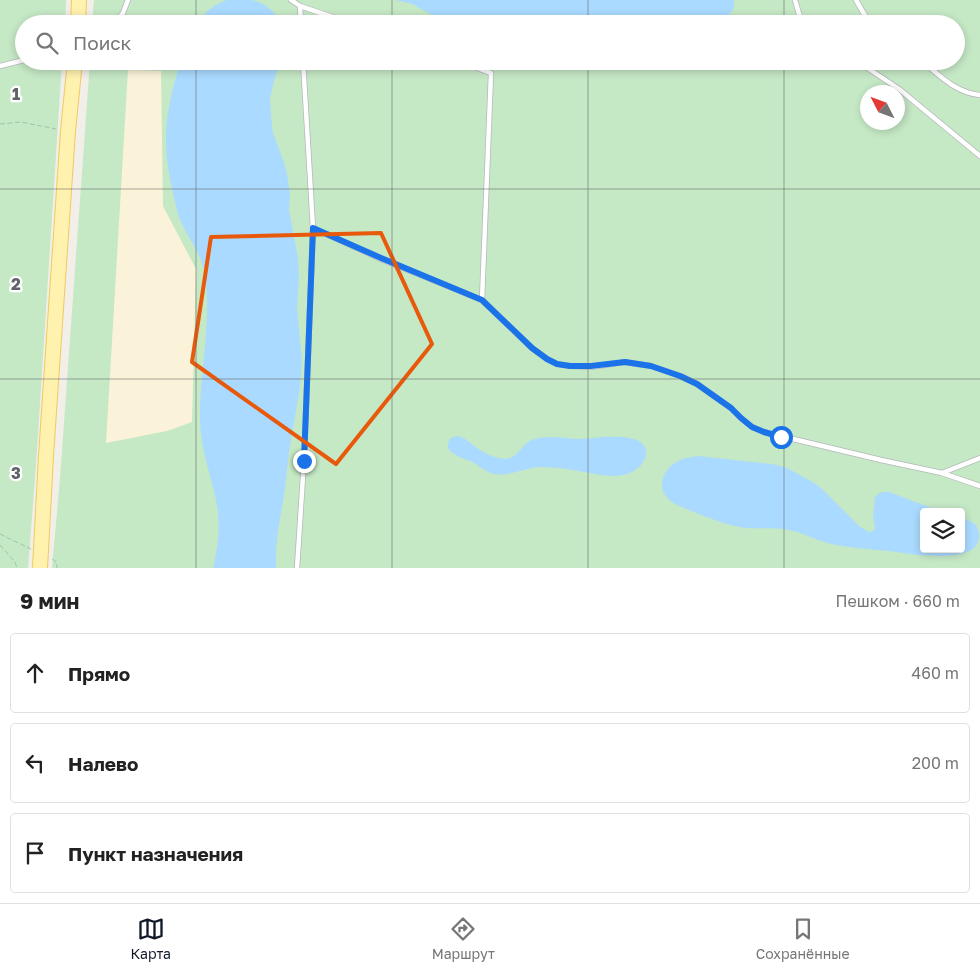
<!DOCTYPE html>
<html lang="ru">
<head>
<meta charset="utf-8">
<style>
	:root { --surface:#fff; --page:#f6f6f6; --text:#222; --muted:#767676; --line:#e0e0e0; --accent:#111827 }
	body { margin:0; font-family:"Golos Text",sans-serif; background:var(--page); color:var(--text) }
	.controls { position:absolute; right:15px; bottom:15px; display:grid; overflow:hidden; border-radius:5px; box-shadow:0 2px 8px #0003 }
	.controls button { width:45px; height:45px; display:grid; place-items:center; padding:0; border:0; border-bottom:1px solid var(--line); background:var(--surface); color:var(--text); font:25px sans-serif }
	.compass { position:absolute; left:860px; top:85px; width:45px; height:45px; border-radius:50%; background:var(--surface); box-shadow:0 2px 8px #0003; rotate:312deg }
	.stop { position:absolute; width:15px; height:15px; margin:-11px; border:4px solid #1a73e8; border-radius:50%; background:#fff }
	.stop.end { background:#1a73e8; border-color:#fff; box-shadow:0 1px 5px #0008 }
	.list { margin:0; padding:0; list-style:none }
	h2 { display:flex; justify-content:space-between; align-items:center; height:65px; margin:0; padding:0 20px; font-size:21px }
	h2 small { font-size:16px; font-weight:400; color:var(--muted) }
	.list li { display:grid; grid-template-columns:32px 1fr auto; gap:15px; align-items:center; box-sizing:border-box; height:80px; margin:0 10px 10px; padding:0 10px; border:1px solid var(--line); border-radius:5px }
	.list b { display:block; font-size:19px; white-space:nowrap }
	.list em { font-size:16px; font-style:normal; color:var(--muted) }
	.icon { flex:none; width:28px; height:28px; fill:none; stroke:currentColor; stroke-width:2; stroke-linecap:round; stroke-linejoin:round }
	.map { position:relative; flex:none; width:980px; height:568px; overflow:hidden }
	.search { position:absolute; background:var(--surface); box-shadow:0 2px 8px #0003; left:15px; right:15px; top:15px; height:55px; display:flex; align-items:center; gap:12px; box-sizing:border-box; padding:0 18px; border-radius:28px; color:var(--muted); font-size:19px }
	.sheet { height:335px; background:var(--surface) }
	nav { display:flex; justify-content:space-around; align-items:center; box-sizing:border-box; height:70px; border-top:1px solid var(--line); background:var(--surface); font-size:14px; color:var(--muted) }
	nav a { display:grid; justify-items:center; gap:2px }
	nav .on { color:var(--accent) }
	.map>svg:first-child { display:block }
	.green { fill:#c5e8c5; fill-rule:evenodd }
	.sand { fill:#fbf3d9 }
	.water { fill:#aadaff }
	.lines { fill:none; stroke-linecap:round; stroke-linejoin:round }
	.lane-casing { stroke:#b5b8bc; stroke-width:6 }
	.primary-casing { stroke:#f2c960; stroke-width:16 }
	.path { stroke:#9cc7a9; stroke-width:1; stroke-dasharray:5 2.5; stroke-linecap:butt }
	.lane { stroke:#fff; stroke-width:4.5 }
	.primary { stroke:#fff2af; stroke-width:14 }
	.primary-bridge-casing { stroke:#f2c960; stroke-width:16; stroke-linecap:butt }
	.primary-bridge { stroke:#fff2af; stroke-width:14 }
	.route { stroke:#1a73e8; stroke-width:6 }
	.marked { fill:none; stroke:#e8590c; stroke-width:4; stroke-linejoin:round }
	.grid { fill:none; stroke:#5f6368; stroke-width:1; stroke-opacity:0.55 }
	.grid-label { font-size:16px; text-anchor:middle; font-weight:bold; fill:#5f6368; stroke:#fff; stroke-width:4.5; stroke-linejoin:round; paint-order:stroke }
</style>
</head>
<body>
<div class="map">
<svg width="980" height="568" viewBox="0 0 980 568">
	<rect width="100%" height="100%" fill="#f1efe8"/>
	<g class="green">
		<polygon points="0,0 66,0 65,24 24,24 24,61 62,61 36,465 28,568 0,568"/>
		<path d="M94,0H980V568H52L60,479L90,61H956V24H92ZM868,92H898V122H868ZM924,512H961V549H924Z"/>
	</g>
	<polygon class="sand" points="128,70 161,71 163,206 196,269 192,422 167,431 106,443"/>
	<g class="water">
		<path d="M227,0C235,0 243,0 251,0C264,2 276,12 281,24H197C205,12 214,4 227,0Z"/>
		<path d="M396,0H734C736,14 724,19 713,24H449L412,4Z"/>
		<path d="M181,61H280L274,81L270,98L271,117L273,133L285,165L288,180L290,194L289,210L298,258L299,276L297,307L302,361L300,387L289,452L285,489L278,531L276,549V568H213C217,551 220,533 218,515C217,497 210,478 206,460C202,446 200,430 200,415C200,369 212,322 205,275C202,254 187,237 179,217C176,208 174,197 172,188C161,140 166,107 181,61Z"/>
		<path d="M458,436C466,438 471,444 477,448C485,454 495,458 505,459C518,459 521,444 532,440C548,434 564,439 581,439C595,438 644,430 646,451C647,456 644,461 641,465C624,484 594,473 573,470C561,468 550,467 539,467C524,468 508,477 494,474C486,472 481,467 474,463C467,459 442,454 449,441C450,437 454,437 458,436Z"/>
		<path d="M698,456L772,464L785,467L809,480L821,488L859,526L869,532L873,531L875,528L873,516L875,497L878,494L883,492H889L942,512H924V549H961V517C966,519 971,521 975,524C979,529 980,536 978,542C970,565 907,553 888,551C869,549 850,548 831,544C817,541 803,532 788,530C774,527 760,529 746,528C723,525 699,514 677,505C673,503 668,500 665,495C657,482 666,467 678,461C684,458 691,457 698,456Z"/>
	</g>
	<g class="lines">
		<defs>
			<g id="lane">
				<polyline points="291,0 300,6 301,24"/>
				<polyline points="795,0 802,24"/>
				<polyline points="856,0 867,19 874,24"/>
				<polyline points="300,6 353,24"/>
				<polyline points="114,24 123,13 128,0"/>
				<polyline points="857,61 899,89 980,156"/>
				<path d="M922,61C939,75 956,93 980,95"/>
				<polyline points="698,65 719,61"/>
				<polyline points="0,66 24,60"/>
				<polyline points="78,70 85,61"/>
				<polyline points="313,228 381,259 482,300 491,73 458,61"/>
				<polyline points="482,300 532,348 547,359 557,364 570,366 591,367 625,362 651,366 681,376 697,384 731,408 741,418 752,427 764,432 881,460 942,473 980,458"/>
				<polyline points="942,473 980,486"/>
				<polyline points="297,568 304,461 313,228 303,61"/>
			</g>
			<g id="primary">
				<polyline points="78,24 79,0"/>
				<polyline points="46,456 68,131 75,61"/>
			</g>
		</defs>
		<use href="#lane" class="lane-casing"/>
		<use href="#primary" class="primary-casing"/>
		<g class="path">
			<polyline points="0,124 21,122 56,129"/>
			<polyline points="0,534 31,549"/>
			<polyline points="0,545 15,562 17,568"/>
			<polyline points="52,559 56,562 57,568"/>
		</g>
		<use href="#lane" class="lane"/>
		<use href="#primary" class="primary"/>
		<defs>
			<polyline id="primary-bridge" points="40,568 46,456"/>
		</defs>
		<use href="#primary-bridge" class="primary-bridge-casing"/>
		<use href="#primary-bridge" class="primary-bridge"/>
	</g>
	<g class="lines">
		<polyline class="route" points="304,461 313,228 381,258 482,300 532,348 547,359 557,364 570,366 591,366 625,362 651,366 680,376 697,384 731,408 741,418 752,427 764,432 781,437"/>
	</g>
	<path class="marked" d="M381,233L432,344L336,464L192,362L211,237Z"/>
	<path class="grid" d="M196,0V24M392,0V24M588,0V24M784,0V24M196,61V568M392,61V568M588,61V568M784,61V568M0,189H980M0,379H980"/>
	<g class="grid-label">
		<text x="16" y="100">1</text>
		<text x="16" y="290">2</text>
		<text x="16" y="479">3</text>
	</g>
</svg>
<div class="controls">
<button><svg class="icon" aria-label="layers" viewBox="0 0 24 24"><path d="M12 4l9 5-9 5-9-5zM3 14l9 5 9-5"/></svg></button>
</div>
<svg class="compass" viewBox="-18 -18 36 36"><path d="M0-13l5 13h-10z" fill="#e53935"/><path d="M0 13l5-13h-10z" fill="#767676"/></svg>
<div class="stop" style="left:781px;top:437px"></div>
<div class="stop end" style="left:304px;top:461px"></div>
<div class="search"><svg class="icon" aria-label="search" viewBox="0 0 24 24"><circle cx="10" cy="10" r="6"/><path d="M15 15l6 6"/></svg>Поиск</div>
</div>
<section class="sheet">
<h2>9 мин<small>Пешком · 660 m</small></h2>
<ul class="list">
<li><svg class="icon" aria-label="ahead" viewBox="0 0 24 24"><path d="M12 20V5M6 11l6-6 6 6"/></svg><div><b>Прямо</b></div><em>460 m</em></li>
<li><svg class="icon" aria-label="left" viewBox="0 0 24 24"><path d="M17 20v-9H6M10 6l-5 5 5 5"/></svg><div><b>Налево</b></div><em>200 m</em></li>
<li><svg class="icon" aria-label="arrive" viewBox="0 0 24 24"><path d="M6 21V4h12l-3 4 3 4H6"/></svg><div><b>Пункт назначения</b></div></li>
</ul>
</section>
<nav>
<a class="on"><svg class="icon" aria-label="map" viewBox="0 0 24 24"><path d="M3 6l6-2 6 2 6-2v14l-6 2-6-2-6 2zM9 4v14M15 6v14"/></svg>Карта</a>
<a><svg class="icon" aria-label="directions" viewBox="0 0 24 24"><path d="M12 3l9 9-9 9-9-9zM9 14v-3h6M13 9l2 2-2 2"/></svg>Маршрут</a>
<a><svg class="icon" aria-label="saved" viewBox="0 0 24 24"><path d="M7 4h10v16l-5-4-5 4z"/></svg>Сохранённые</a>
</nav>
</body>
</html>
